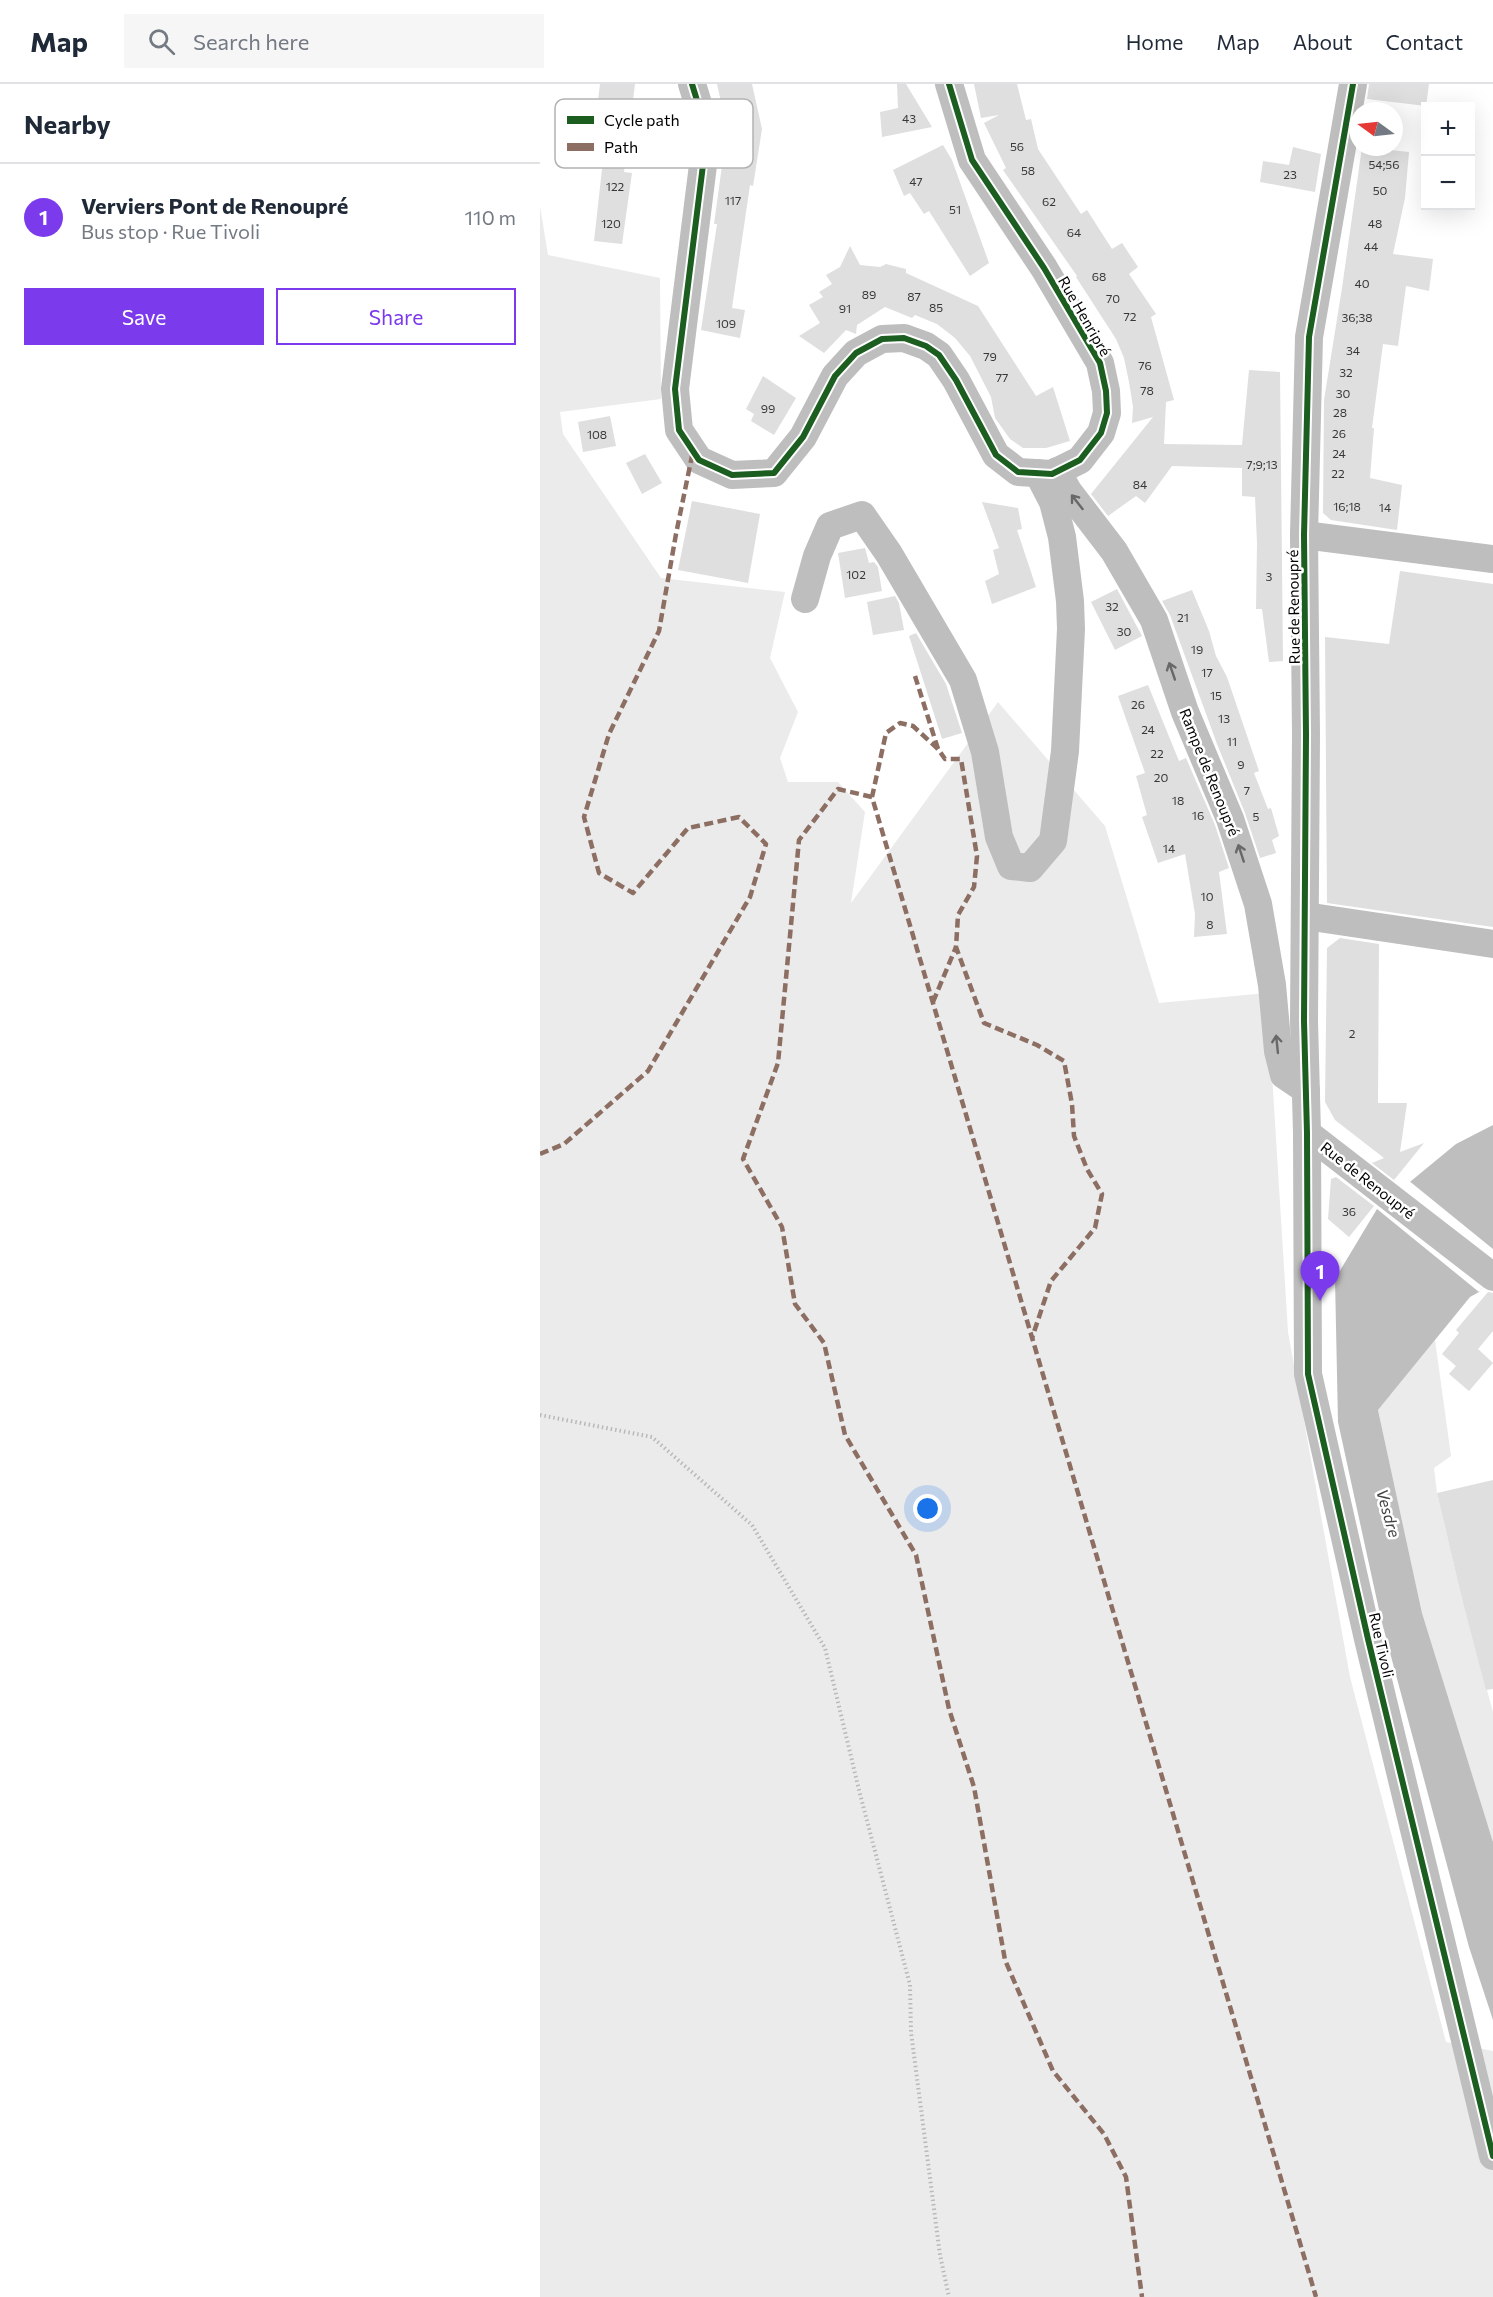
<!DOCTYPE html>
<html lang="en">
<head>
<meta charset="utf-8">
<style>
	:root { --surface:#fff; --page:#f6f6f7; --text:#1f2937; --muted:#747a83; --line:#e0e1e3; --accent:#7c3aed }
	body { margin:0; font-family:Commissioner,sans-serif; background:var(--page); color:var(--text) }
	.controls { position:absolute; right:18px; top:18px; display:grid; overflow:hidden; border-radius:0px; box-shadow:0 6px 24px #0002 }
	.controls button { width:54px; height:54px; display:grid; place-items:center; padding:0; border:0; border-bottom:2px solid var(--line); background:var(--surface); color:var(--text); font:30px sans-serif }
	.compass { position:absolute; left:809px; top:18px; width:54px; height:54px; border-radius:50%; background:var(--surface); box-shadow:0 6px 24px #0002; rotate:285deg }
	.you { position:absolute; left:388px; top:1425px; width:21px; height:21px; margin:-15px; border:4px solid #fff; border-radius:50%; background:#1a73e8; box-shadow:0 0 0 9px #1a73e833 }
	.badge { display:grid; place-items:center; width:39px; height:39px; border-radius:50%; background:var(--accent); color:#fff; font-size:20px; font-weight:700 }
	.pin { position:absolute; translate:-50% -50px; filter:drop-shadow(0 2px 3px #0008) }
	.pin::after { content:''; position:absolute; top:32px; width:21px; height:18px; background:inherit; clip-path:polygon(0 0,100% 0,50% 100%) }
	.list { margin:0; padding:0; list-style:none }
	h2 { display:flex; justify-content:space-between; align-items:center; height:78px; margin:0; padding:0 24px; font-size:26px }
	h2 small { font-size:20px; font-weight:400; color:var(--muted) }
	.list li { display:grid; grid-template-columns:39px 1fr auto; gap:18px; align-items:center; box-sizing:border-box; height:108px; padding:0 24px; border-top:2px solid var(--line) }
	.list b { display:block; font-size:22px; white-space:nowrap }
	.list p { margin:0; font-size:20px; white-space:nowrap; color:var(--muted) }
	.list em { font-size:20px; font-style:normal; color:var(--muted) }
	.actions { display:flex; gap:12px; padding:18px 24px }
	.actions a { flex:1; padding:14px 0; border:2px solid var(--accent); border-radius:0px; text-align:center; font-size:21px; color:var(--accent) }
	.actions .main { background:var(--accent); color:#fff }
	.icon { flex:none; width:33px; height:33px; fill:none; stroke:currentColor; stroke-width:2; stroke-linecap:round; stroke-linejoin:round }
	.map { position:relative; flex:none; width:953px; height:2213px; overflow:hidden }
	header { display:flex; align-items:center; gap:36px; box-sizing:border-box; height:84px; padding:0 30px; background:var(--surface); border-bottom:2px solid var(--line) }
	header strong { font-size:28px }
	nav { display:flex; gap:33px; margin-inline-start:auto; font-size:21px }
	.search { width:420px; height:54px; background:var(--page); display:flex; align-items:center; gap:15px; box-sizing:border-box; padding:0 21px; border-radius:0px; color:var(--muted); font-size:22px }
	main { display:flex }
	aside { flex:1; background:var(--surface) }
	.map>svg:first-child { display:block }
	.green { fill:#ebebeb }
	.water { fill:#bebebe }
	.pier { fill:#fff }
	.building { fill:#dfdfdf }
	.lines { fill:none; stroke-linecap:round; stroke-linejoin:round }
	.path { stroke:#b9b9b9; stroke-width:4; stroke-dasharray:1.5 3; stroke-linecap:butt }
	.minor { stroke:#bebebe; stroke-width:28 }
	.quiet { stroke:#8d6e63; stroke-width:4.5; stroke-dasharray:9 4.5; stroke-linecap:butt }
	.cycleway-casing { stroke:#fff; stroke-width:10 }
	.cycleway { stroke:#1b5e20; stroke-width:6 }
	.oneway { stroke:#686868 }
	.labels { text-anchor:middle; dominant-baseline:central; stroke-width:5; stroke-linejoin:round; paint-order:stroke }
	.number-label { font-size:12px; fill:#383838 }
	.street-label { font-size:15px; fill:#000; stroke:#fff }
	.water-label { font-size:16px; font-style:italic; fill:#434343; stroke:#fff }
	.key { fill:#fff; stroke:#b2b2b2; stroke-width:1.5 }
	.key-label { font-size:16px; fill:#000 }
</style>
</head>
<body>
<header>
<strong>Map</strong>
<div class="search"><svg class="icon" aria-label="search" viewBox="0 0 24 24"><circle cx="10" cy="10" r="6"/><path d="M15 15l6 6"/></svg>Search here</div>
<nav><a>Home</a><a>Map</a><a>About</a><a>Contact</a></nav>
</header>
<main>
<aside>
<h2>Nearby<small></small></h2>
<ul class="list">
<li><span class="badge">1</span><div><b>Verviers Pont de Renoupré</b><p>Bus stop · Rue Tivoli</p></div><em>110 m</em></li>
</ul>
<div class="actions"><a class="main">Save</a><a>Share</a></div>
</aside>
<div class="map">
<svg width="953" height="2213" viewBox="0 0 953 2213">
	<rect width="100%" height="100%" fill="#fff"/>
	<g class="green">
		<polygon points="0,122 8,171 120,194 121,315 20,328 23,350 121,494 245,508 230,574 258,628 240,674 248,698 298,698 325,728 311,819 458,618 565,742 619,919 727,909 748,1248 810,1593 906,1958 953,1967 953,2213 0,2213"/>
		<polygon points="895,1256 911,1372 894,1384 897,1409 920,1507 953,1628 953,1758 882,1529 838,1326"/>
	</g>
	<polygon class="water" points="953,1041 953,1190 939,1208 930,1213 838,1326 882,1529 953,1758 953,1936 929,1863 841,1535 798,1338 795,1195 837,1125 916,1060"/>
	<polygon class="pier" points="868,1096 953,1165 953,1190 939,1208 837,1125 846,1113"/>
	<g class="building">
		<polygon points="60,0 95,0 84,88 92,89 82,160 54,157 63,76 51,75"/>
		<polygon points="177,0 212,0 222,45 213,102 210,101 192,224 205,226 200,254 161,246 177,140 174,140 187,45"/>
		<polygon points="357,0 366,0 392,43 342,53 340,28 358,24"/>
		<polygon points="434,0 477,0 486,36 491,35 498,65 541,130 547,126 572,165 582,159 598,183 589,190 616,230 611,233 634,316 626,318 624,360 702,361 709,286 740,288 743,577 729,578 722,525 716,525 717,459 715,413 702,412 702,384 632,382 605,419 596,412 568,432 551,410 613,333 592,339 593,323 589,298 584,274 576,255 536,193 537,192 463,86 466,84 444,39 459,31 441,34"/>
		<polygon points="829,0 889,0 886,22 827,15"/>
		<polygon points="403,61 412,76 449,179 430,192 389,127 384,130 370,109 364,112 353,86"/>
		<polygon points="753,63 781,70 775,108 720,98 723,77 749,81"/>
		<polygon points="822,63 869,68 865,114 853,170 893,175 889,207 866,202 858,262 843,260 832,344 834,344 830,394 862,401 857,446 791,436 783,429 784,316 802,204"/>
		<polygon points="310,162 320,181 340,183 346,180 366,185 366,189 438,222 496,312 513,303 530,357 506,364 483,364 470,355 455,334 451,313 430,272 415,254 397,240 375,231 372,234 345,223 317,241 316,250 306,246 284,269 259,252 280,239 269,221 283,213 279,208 292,200 286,191 300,183"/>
		<polygon points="223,292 256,314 234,351 211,337 214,330 206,325"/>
		<polygon points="70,332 76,362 43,368 38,338"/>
		<polygon points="105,370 122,399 102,410 86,379"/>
		<polygon points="152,417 220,430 208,499 138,486"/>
		<polygon points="442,418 478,424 482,445 477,446 496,503 452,520 445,497 459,490 453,466 459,464"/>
		<polygon points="325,464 329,479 334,478 338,483 342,507 305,514 298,469"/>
		<polygon points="860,487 953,500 953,843 787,819 785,553 849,560"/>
		<polygon points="577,505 602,552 575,566 551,518"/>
		<polygon points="652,506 669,547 676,572 687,593 719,687 714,689 728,725 731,724 739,752 732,756 736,769 720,774 705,729 677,660 630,531 622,517"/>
		<polygon points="355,512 359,519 364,546 333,551 327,518"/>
		<polygon points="376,549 406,600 422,649 402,655 369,552"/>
		<polygon points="608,601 639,677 646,674 675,741 689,784 679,788 687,850 654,853 655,830 645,770 618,779 602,733 607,731 596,692 605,689 578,612"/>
		<polygon points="800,854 839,860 838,1019 867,1019 860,1068 884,1059 854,1096 832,1079 844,1074 795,1036 785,1018 787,864"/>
		<polygon points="796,1093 834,1122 809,1153 788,1135 791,1095"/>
		<polygon points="948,1208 953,1209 953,1247 938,1265 953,1279 929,1307 909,1290 916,1282 902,1270 919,1249 916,1246"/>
		<polygon points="953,1396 953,1605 946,1606 920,1507 897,1409"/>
	</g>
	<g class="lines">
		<polyline class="path" points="0,1331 112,1353 212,1441 285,1564 320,1710 370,1901 371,1948 400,2171 409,2213"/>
		<g class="minor">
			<polyline points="152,0 167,49 135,305 139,346 159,376 192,391 234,389 263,353 295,292 316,269 342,255 364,254 386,262 399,271 416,296 456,371 478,388 512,390 540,376 561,349 567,329 566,307 560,279 504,184 432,76 409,0"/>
			<polyline points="813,0 769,253 764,451 766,651 764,937 767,1049 768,1290 828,1555 953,2072"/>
			<polyline points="517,387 528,407 574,467 614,536 645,628 690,735 718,820 732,901 738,967 744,991 766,1006"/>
			<polyline points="764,451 953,475"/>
			<polyline points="265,515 277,472 290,442 322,431 349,470 423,596 445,668 459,753 471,782 490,784 513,757 525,667 531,545 530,517 522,453 513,418 498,389"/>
			<polyline points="765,832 953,860"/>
			<polyline points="767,1049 953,1193"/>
		</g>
		<g class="quiet">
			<polyline points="375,592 398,665 405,675 421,675 437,772 434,803 418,831 416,863 444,939 497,961 524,977 532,1020 534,1052 547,1085 562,1110 555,1144 511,1197 492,1254"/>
			<polyline points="398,665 373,642 360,639 346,649 332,713 776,2213"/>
			<polyline points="332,713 298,705 259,756 238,979 203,1075 242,1143 255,1220 284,1259 305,1351 376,1471 409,1625 434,1703 465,1876 513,1987 564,2050 586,2093 602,2213"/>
			<polyline points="393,918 416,863"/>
			<polyline points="0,1070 24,1060 108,987 210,813 226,760 199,733 148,744 93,809 59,789 44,733 69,650 119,547 136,450 153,367"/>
		</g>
		<defs>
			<g id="cycleway">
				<polyline points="152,0 167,49 135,305 139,346 159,376 192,391 234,389 263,353 295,292 316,269 342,255 364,254 386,262 399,271 416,296 456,371 478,388 512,390 540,376 561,349 567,329 566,307 560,279 504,184 432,76 409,0"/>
				<polyline points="813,0 769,253 764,451 766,651 764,937 767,1049 768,1290 828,1555 953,2072"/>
			</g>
		</defs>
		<use href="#cycleway" class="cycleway-casing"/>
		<use href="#cycleway" class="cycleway"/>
	</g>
	<defs><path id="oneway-shaft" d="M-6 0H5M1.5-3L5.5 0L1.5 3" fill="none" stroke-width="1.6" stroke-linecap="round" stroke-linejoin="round" transform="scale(1.5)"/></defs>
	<g class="oneway">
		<use href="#oneway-shaft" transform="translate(537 418) rotate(-128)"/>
		<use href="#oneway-shaft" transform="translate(632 587) rotate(-109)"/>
		<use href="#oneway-shaft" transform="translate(701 769) rotate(-108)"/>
		<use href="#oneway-shaft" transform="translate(737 960) rotate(-96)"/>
	</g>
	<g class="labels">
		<g class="number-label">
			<text x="369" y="34">43</text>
			<text x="477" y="62">56</text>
			<text x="844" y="80">54;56</text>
			<text x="488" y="86">58</text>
			<text x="750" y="90">23</text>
			<text x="376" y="97">47</text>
			<text x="75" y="102">122</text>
			<text x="840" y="106">50</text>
			<text x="193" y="116">117</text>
			<text x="509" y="117">62</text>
			<text x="415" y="125">51</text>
			<text x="71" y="139">120</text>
			<text x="835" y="139">48</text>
			<text x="534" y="148">64</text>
			<text x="831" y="162">44</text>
			<text x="559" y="192">68</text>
			<text x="822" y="199">40</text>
			<text x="329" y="210">89</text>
			<text x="374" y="212">87</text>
			<text x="573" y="214">70</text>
			<text x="396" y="223">85</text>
			<text x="305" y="224">91</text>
			<text x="590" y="232">72</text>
			<text x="817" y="233">36;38</text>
			<text x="186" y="239">109</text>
			<text x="813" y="266">34</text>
			<text x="450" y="272">79</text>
			<text x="605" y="281">76</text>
			<text x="806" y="288">32</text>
			<text x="462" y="293">77</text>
			<text x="607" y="306">78</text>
			<text x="803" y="309">30</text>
			<text x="228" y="324">99</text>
			<text x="800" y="328">28</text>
			<text x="799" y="349">26</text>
			<text x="57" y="350">108</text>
			<text x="799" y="369">24</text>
			<text x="722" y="380">7;9;13</text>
			<text x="798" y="389">22</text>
			<text x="600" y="400">84</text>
			<text x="807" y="422">16;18</text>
			<text x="845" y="423">14</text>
			<text x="316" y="490">102</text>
			<text x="729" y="492">3</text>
			<text x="572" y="522">32</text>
			<text x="643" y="533">21</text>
			<text x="584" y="547">30</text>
			<text x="657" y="565">19</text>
			<text x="667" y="588">17</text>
			<text x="676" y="611">15</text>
			<text x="598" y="620">26</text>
			<text x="684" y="634">13</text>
			<text x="608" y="645">24</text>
			<text x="692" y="657">11</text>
			<text x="617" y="669">22</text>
			<text x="701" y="680">9</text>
			<text x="621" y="693">20</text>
			<text x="707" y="706">7</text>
			<text x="638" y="716">18</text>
			<text x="658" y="731">16</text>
			<text x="716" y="732">5</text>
			<text x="629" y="764">14</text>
			<text x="667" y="812">10</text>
			<text x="670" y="840">8</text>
			<text x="812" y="949">2</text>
			<text x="809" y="1127">36</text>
		</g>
		<g class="street-label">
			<text transform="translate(545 232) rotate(60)">Rue Henripré</text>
			<text transform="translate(753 523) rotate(-91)">Rue de Renoupré</text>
			<text transform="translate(670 688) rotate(68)">Rampe de Renoupré</text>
			<text transform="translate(828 1096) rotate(38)">Rue de Renoupré</text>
			<text transform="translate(842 1561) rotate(77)">Rue Tivoli</text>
		</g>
		<g class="water-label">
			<text transform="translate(849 1429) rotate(74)">Vesdre</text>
		</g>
	</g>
	<rect x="15" y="15" width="198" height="69" rx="9" class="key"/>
	<rect x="27" y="32" width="27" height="8" fill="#1b5e20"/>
	<rect x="27" y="59" width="27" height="8" fill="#8d6e63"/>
	<g class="key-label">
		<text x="64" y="42">Cycle path</text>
		<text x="64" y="69">Path</text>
	</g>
</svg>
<div class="controls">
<button>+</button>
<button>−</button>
</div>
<svg class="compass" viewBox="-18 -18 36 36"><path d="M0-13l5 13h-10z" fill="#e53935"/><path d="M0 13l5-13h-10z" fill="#747a83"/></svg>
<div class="you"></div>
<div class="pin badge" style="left:780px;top:1217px">1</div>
</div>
</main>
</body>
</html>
